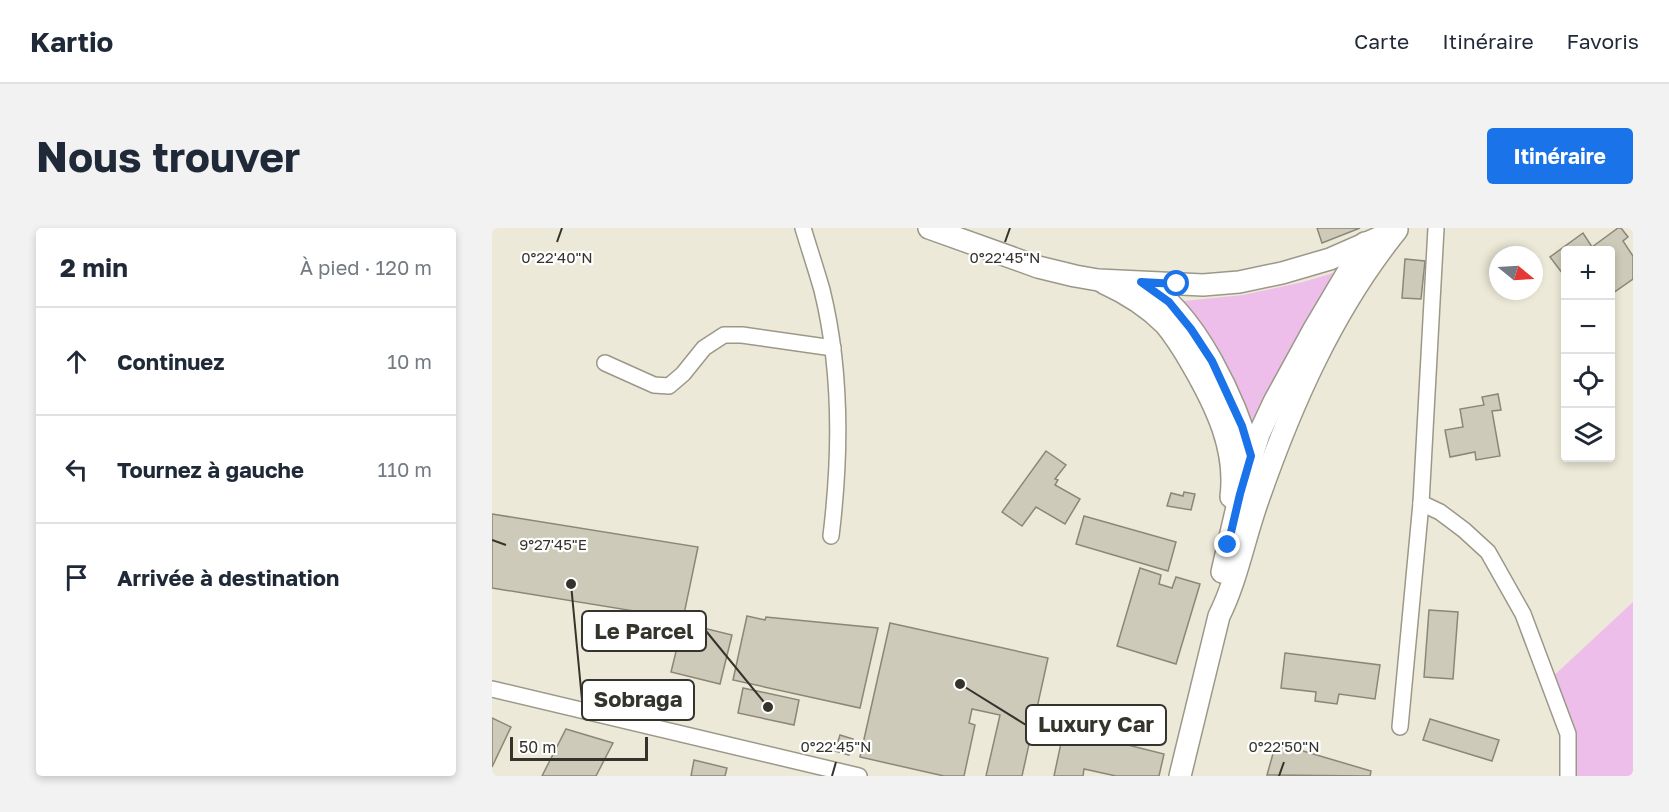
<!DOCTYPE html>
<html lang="fr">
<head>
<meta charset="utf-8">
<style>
	:root { --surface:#fff; --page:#f2f2f3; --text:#1f2937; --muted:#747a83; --line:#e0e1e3; --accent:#1a73e8 }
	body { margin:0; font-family:"Golos Text",sans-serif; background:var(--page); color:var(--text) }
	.controls { position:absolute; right:18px; top:18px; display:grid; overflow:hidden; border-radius:6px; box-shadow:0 3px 9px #0003 }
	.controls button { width:54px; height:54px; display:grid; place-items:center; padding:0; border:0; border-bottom:2px solid var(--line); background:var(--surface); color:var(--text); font:30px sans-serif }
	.compass { position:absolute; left:997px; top:18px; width:54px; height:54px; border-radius:50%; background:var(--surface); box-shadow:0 3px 9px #0003; rotate:108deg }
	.scale { position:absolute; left:18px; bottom:15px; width:138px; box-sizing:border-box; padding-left:6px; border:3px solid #34332c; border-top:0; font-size:16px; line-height:21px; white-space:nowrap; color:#34332c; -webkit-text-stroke:4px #fff; paint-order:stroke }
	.stop { position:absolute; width:18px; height:18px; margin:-14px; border:4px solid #1a73e8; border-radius:50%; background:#fff }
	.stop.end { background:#1a73e8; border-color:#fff; box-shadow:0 2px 6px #0008 }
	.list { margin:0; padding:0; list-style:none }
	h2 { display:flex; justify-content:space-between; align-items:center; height:78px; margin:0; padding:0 24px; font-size:26px }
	h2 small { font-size:20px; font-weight:400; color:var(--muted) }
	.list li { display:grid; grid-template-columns:39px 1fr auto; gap:18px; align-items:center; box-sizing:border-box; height:108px; padding:0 24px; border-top:2px solid var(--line) }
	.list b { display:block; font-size:22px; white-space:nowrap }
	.list em { font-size:20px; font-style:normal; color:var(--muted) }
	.icon { flex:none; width:33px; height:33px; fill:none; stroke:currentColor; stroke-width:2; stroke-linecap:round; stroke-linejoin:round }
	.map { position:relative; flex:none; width:1141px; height:548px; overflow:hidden; border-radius:6px }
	header { display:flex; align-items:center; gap:36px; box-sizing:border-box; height:84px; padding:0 30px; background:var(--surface); border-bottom:2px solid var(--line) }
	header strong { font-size:28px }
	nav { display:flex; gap:33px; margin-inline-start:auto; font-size:21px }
	.intro { display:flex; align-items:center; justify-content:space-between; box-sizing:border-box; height:144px; padding:0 36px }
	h1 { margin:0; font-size:42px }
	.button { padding:15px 27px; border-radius:6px; background:var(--accent); color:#fff; font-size:21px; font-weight:700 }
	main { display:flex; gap:36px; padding:0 36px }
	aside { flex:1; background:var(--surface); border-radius:6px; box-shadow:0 3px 9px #0003 }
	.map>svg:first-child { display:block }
	.green { fill:#eebeeb }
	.building { fill:#cdcab9; stroke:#8b8778; stroke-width:1.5 }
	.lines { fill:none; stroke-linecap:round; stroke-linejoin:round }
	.street-casing { stroke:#9c9889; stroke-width:18 }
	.secondary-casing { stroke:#9c9889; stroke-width:24 }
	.street { stroke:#fff; stroke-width:15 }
	.secondary { stroke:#fff; stroke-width:21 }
	.route { stroke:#1a73e8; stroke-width:8 }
	.ticks { fill:none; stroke:#34332c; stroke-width:2 }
	.ticks-label { font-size:15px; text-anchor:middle; fill:#34332c; stroke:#fff; stroke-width:4.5; stroke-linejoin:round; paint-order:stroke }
	.leader { fill:none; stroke:#34332c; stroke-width:2 }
	.callout-dot { fill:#34332c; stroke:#fff; stroke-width:2 }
	.callout { fill:#fff; stroke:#34332c; stroke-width:2 }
	.callout-label { font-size:22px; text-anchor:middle; font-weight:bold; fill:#34332c }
</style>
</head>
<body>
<header>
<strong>Kartio</strong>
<nav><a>Carte</a><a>Itinéraire</a><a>Favoris</a></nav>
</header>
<div class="intro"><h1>Nous trouver</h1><a class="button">Itinéraire</a></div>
<main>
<aside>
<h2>2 min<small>À pied · 120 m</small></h2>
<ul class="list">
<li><svg class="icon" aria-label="ahead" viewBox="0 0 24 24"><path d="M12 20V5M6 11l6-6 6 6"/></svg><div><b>Continuez</b></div><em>10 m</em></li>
<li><svg class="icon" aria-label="left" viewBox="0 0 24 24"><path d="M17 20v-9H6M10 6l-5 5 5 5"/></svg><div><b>Tournez à gauche</b></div><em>110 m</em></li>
<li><svg class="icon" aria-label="arrive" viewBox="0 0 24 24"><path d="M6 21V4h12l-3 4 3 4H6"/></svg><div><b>Arrivée à destination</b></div></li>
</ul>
</aside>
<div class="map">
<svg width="1141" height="548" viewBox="0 0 1141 548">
	<rect width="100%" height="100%" fill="#ede9d8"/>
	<g class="green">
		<polygon points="841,45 843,47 760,202 692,73 751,67 811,54"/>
		<polygon points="1141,374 1141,548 1076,548 1076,506 1056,453"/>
	</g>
	<g class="building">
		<polygon points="825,0 868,0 830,15"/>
		<polygon points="1126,0 1129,0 1136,9 1131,13 1141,28 1141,51 1118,67 1118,22 1074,22 1074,50 1058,29 1091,5 1100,19"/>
		<polygon points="913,31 933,33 929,71 910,70"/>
		<polygon points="1006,166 1009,182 1000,183 1008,228 984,232 983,224 958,229 953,202 971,199 968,181 992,177 990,169"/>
		<polygon points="554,223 574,237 563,251 566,252 563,257 588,271 573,296 544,279 530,298 510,284"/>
		<polygon points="692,264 703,266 699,282 675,278 679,265 691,268"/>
		<polygon points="0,286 206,319 191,391 0,360"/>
		<polygon points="592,288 684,314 676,343 584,316"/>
		<polygon points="648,340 669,347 667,356 680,360 684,349 708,356 684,436 625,418"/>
		<polygon points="937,382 966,384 961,451 932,449"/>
		<polygon points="255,388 273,392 274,389 386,400 368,480 241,452"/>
		<polygon points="191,395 240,407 228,456 179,444"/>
		<polygon points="398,395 556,430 530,548 494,548 508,487 480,481 477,495 483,497 472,548 452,548 368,529"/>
		<polygon points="793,425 888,437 883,471 847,466 845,476 823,473 824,464 789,460"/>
		<polygon points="251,460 307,472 302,497 246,485"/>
		<polygon points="0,490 19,499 0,539"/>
		<polygon points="938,491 1007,512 1000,533 931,512"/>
		<polygon points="74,501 121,515 104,548 50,548"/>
		<polygon points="572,501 672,526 667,548 624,548 592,541 591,548 562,548"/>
		<polygon points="348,507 361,511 357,527 343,523"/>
		<polygon points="784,515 879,543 878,548 775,547"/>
		<polygon points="202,532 235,540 233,548 199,548"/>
	</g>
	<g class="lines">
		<defs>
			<g id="street">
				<path d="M311,0C317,20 324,41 330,62C350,143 349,226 339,308"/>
				<polyline points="113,135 162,157 177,158 191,146 212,120 232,107 250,107 341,120"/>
				<polyline points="929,275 948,284 972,302 996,324 1031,386 1076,506 1076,548"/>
				<polyline points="0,461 367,548"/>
				<polyline points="908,499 929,275 944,0"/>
			</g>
			<g id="secondary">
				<polyline points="437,0 546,39 583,48 606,52 711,57 747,54 790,45 838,31 902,3"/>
				<path d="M612,55C634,65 656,79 673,96C684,109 693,124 701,138C724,178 745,221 739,269"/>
				<path d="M651,55C704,83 745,176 760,231"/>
				<polyline points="730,344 748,266 767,206 782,174 822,101 873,15"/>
				<path d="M688,548L727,388C745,352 752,311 766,272C799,177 841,81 905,2"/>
			</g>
		</defs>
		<use href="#street" class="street-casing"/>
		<use href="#secondary" class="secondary-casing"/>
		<use href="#street" class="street"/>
		<use href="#secondary" class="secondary"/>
	</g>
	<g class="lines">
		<polyline class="route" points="685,56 649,54 677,74 699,101 720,133 750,198 759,228 748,266 736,317"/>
	</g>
	<path class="ticks" d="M65,14L70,0M513,14L518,0M0,312L14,317M340,548L344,534M787,548L792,534"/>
	<g class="ticks-label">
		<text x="65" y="35">0°22'40"N</text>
		<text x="513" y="35">0°22'45"N</text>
		<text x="61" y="322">9°27'45"E</text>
		<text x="344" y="524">0°22'45"N</text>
		<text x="792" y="524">0°22'50"N</text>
	</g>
	<path class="leader" d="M276 479L214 403M79 356L90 472M468 456L534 497"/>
	<g class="callout-dot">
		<circle cx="276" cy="479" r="6"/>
		<circle cx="79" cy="356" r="6"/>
		<circle cx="468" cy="456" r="6"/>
	</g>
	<g class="callout">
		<rect x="90" y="383" width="124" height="40" rx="6"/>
		<rect x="90" y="452" width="112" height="40" rx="6"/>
		<rect x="534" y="477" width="140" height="40" rx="6"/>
	</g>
	<g class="callout-label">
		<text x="152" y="411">Le Parcel</text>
		<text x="146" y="479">Sobraga</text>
		<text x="604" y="504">Luxury Car</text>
	</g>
</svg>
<div class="controls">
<button>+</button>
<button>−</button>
<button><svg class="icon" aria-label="locate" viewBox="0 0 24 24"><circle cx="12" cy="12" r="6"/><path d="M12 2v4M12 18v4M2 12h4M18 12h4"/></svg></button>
<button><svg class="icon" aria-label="layers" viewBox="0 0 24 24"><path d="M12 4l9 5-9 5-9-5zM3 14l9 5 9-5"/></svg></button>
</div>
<svg class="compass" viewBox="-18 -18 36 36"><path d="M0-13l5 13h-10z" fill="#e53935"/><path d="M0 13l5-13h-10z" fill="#747a83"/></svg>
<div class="scale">50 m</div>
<div class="stop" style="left:685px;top:56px"></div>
<div class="stop end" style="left:736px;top:317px"></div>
</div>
</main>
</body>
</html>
